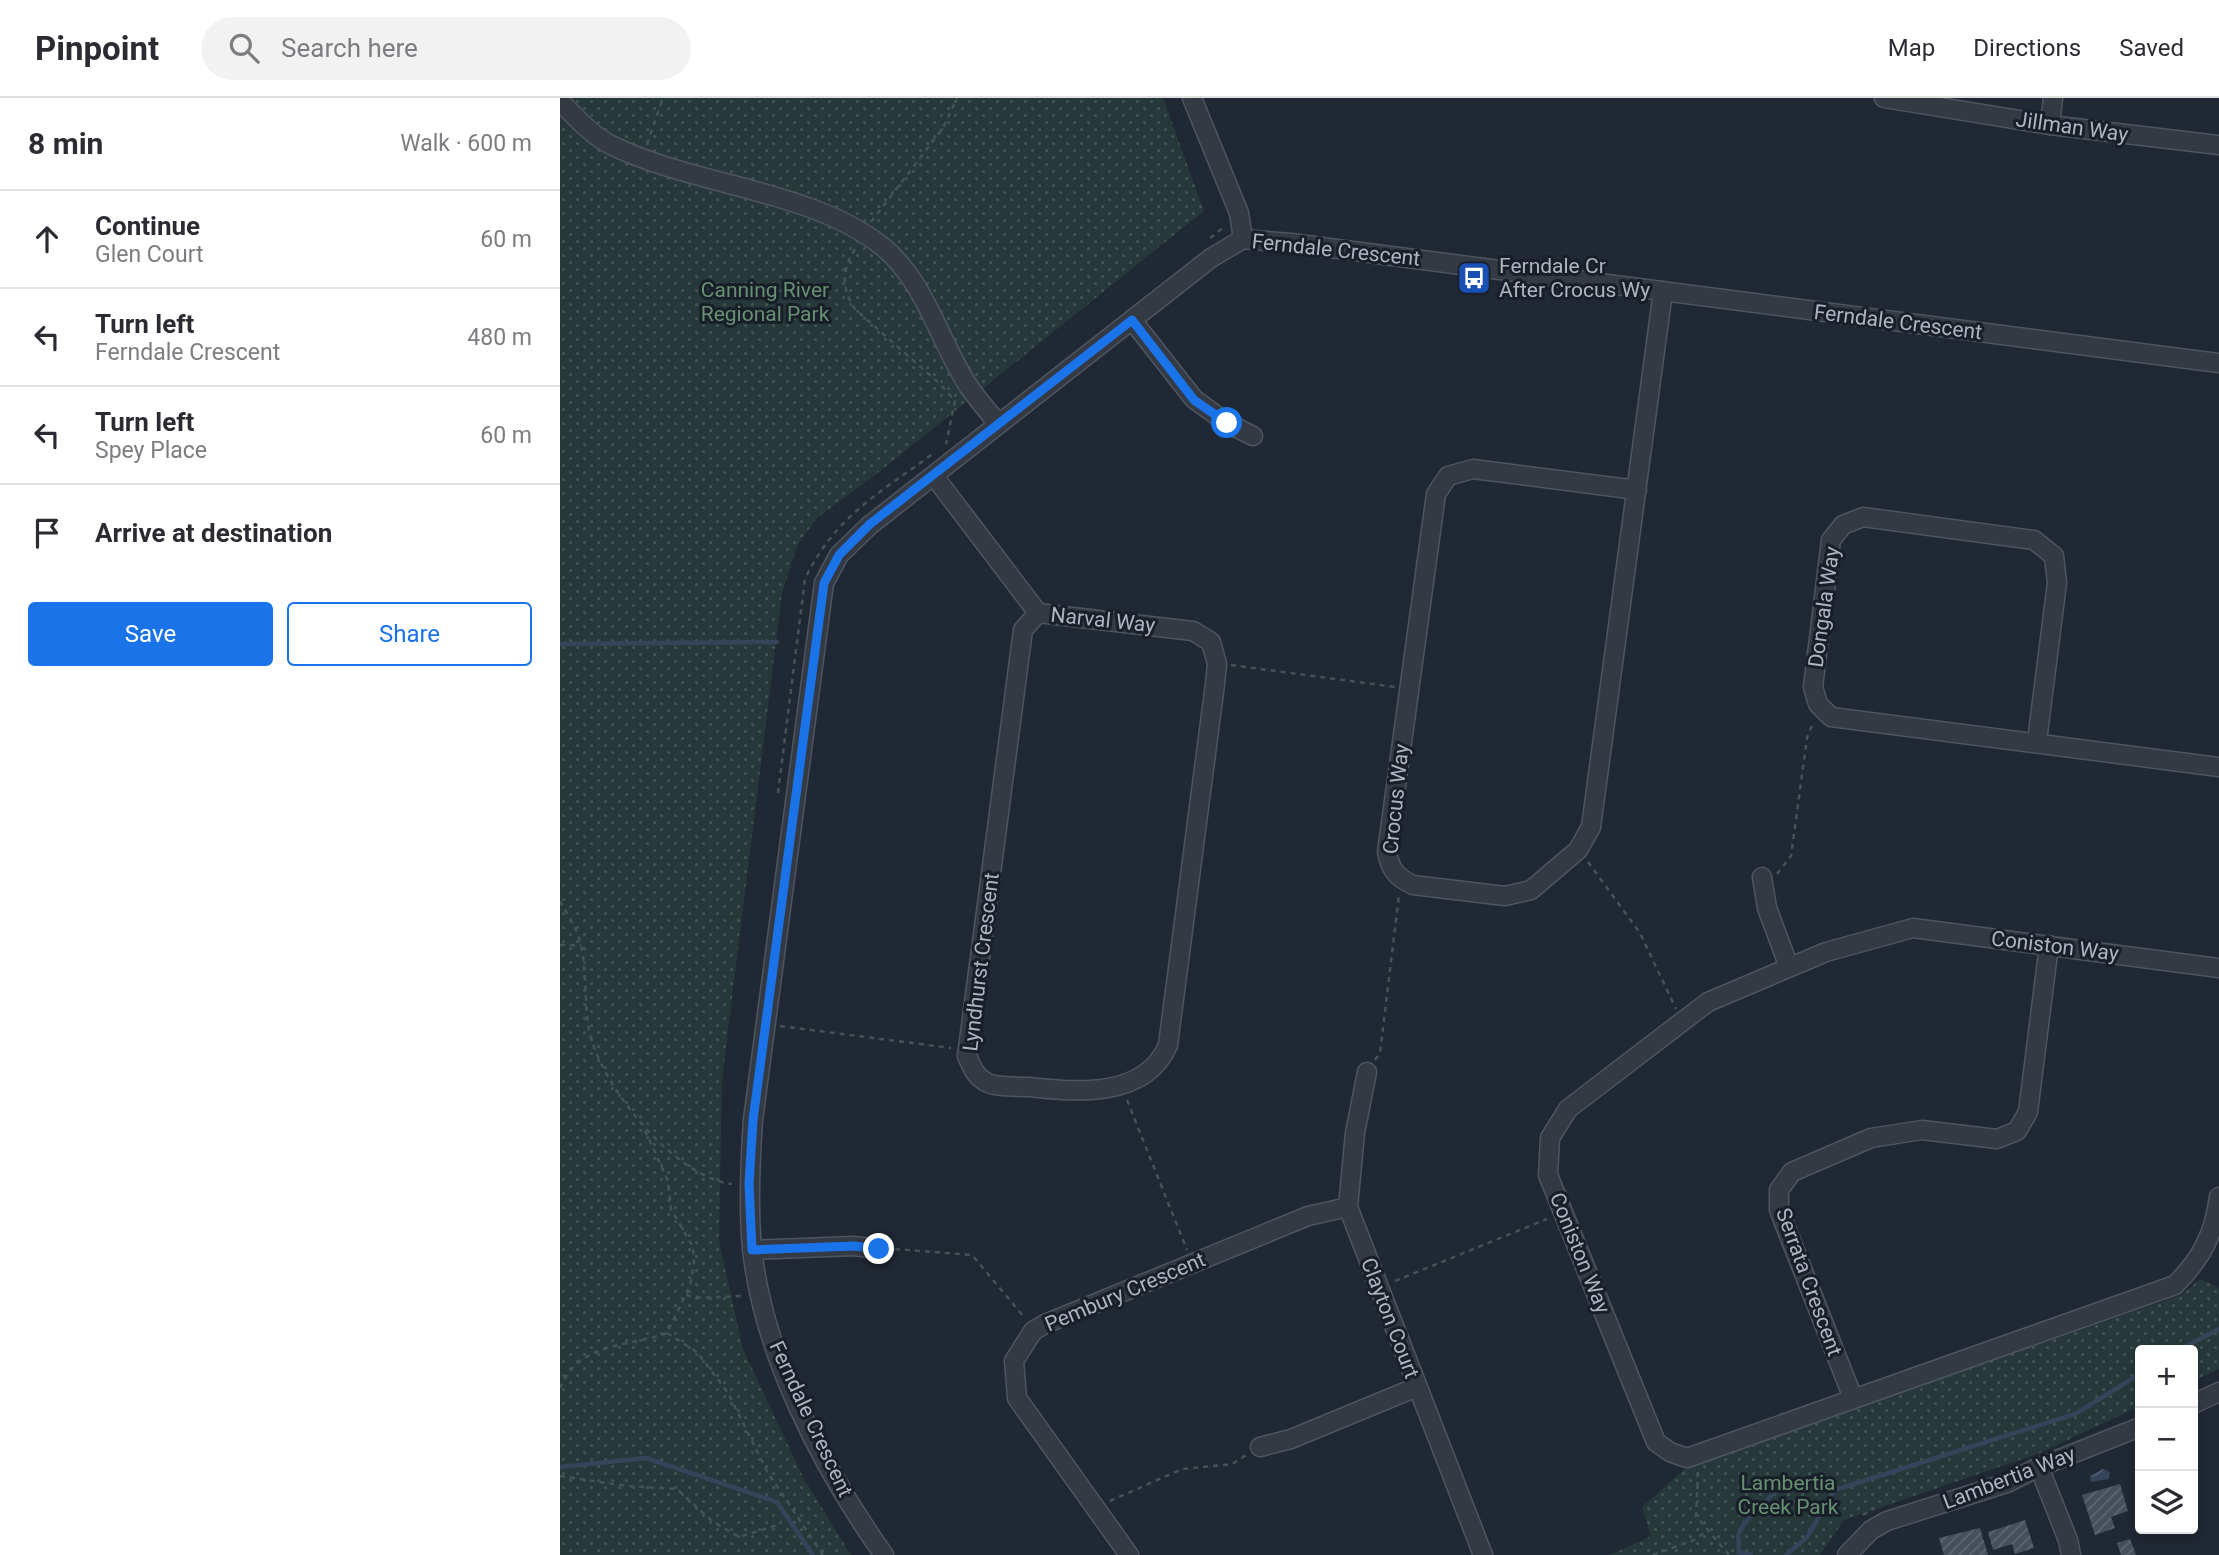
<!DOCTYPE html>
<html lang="en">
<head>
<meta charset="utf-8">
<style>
	:root { --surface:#fff; --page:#f2f2f3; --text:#2b2b33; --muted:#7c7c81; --line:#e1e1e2; --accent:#1a73e8 }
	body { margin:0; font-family:Roboto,sans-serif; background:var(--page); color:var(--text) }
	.controls { position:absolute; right:21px; bottom:21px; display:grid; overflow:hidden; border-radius:7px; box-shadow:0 4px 10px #0003 }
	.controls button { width:63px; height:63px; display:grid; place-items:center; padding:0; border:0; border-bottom:2px solid var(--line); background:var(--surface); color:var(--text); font:35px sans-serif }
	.stop { position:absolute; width:21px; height:21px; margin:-16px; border:5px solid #1a73e8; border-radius:50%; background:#fff }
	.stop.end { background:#1a73e8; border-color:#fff; box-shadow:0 2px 7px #0008 }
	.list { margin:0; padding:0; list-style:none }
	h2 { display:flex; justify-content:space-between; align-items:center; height:91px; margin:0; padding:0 28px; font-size:30px }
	h2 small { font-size:23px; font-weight:400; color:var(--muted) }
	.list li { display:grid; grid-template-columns:46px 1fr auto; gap:21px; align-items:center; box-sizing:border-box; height:98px; padding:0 28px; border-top:2px solid var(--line) }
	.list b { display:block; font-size:26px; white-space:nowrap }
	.list p { margin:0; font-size:23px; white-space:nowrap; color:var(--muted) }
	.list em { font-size:23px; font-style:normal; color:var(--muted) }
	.actions { display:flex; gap:14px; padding:21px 28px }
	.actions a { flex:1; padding:16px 0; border:2px solid var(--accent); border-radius:7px; text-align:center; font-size:24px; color:var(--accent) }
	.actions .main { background:var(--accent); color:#fff }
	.icon { flex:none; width:38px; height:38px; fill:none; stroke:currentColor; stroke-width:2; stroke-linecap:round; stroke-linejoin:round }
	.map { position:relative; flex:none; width:1659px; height:1457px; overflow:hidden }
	header { display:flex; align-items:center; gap:42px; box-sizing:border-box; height:98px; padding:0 35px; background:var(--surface); border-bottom:2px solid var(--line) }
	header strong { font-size:33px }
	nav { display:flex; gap:38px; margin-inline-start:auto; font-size:24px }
	.search { width:490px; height:63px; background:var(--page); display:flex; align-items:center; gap:18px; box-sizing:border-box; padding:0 24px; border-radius:38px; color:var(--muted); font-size:26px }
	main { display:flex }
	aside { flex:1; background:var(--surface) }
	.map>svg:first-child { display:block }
	.park { fill:url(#park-dots) }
	.water { fill:url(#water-waves) }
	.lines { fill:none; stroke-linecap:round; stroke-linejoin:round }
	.stream { stroke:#35445a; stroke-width:4.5 }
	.building { fill:url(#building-hatch) }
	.minor-casing { stroke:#4e555f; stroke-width:21 }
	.path { stroke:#445456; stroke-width:2.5; stroke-dasharray:5 5; stroke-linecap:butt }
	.minor { stroke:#343a44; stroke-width:18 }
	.route { stroke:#1a73e8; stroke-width:9 }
	.labels { text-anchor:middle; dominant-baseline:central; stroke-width:6; stroke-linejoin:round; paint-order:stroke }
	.street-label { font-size:21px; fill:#adb5c1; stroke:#191f29 }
	.poi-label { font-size:21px; fill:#adb5c1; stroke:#191f29; text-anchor:start }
	.park-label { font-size:21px; fill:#678f71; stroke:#191f29 }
</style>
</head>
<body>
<header>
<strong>Pinpoint</strong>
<div class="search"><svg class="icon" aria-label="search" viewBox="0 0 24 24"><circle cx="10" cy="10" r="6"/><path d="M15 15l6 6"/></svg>Search here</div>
<nav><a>Map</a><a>Directions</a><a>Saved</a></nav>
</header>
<main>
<aside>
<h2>8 min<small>Walk · 600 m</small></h2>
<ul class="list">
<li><svg class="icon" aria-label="ahead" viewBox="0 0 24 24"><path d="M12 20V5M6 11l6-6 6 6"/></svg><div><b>Continue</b><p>Glen Court</p></div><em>60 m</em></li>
<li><svg class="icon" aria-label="left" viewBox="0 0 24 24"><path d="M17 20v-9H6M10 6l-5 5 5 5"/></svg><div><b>Turn left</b><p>Ferndale Crescent</p></div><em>480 m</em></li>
<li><svg class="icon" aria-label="left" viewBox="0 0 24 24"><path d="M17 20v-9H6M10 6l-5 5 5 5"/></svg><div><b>Turn left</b><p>Spey Place</p></div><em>60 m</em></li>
<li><svg class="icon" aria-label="arrive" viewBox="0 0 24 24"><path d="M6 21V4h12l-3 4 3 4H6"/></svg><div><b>Arrive at destination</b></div></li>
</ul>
<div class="actions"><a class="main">Save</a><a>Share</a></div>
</aside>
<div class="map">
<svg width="1659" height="1457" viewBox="0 0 1659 1457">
	<defs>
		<pattern id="park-dots" width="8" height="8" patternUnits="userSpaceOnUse" patternTransform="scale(1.75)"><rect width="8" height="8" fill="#263839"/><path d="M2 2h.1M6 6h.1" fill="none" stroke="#435354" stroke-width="1.8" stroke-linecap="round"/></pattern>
		<pattern id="water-waves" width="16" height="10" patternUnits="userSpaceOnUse" patternTransform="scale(1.75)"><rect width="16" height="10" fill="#35445a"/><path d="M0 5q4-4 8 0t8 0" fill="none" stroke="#505d70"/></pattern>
		<pattern id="building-hatch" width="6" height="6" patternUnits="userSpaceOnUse" patternTransform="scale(1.75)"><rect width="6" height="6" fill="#474f5d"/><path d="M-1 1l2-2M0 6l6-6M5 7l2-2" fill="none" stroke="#5f6672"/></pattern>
	</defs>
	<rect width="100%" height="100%" fill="#202833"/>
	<g class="park">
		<polygon points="0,0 603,0 644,113 314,378 257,420 237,448 222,495 162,980 159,1143 183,1251 243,1379 291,1457 0,1457"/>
		<polygon points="1640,1181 1659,1190 1659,1271 1633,1283 1633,1252 1580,1252 1580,1308 1480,1355 1284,1422 1260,1457 1050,1457 1091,1438 1082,1409 1128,1368 1621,1197"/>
	</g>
	<polygon class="water" points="1543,1371 1550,1374 1549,1381 1531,1384 1530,1378"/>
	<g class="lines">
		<g class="stream">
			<polyline points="0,546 217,544"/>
			<polyline points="1619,1252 1659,1231"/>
			<polyline points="0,1369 86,1360 217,1404 253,1457"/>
			<polyline points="1179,1454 1178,1437 1185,1424 1226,1383 1275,1392"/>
			<polyline points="1179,1454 1191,1457"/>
			<polyline points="1226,1457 1247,1439 1275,1392 1515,1316 1580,1276"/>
		</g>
	</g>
	<g class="building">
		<polygon points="1560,1386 1568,1413 1551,1419 1555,1430 1535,1437 1522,1397"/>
		<polygon points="1465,1422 1474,1450 1455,1456 1452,1446 1433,1452 1428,1434"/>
		<polygon points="1420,1430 1428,1457 1384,1457 1379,1440"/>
		<polygon points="1570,1441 1576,1457 1561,1457 1557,1445"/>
	</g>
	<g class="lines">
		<defs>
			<g id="minor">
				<polyline points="632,0 679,115 683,141"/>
				<polyline points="1324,0 1490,27 1659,47"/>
				<path d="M3,6C17,21 33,38 51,47C134,88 253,92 323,149C365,183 380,245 409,289C418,302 429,314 438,326"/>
				<polyline points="1490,27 1493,0"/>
				<polyline points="572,222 634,301 667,325 693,338"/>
				<path d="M374,378L478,515L633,533L651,544L657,566L655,586L608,947C585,1001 516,994 469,989C456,988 436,990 426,984C415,978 412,969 407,958L463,532L478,515"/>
				<path d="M1077,392L913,371L888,378L876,396L827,754C830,771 836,779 853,787L945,798L971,792L1018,752L1031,729L1103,193"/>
				<polyline points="1477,643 1497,485 1494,458 1474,442 1303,419 1283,427 1271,442 1253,589 1258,606 1271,619 1659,669"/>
				<polyline points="1202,779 1207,810 1229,869"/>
				<path d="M1659,870L1353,830L1266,854L1148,904L1008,1011L990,1040L988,1077L1096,1344L1110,1354L1127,1360L1615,1187C1642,1160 1654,1136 1659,1099"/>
				<polyline points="807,974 795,1035 788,1109 923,1457"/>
				<polyline points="192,1152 294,1148 319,1151"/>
				<polyline points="1293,1300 1219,1112 1219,1092 1232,1074 1311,1040 1362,1032 1437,1041 1457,1033 1468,1014 1489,847"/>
				<polyline points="1633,1306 1659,1294"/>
				<polyline points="700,1349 731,1341 857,1289"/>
				<polyline points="1479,1369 1508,1442 1511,1457"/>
				<path d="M324,1457C263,1371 203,1257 192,1150C188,1108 190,1065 193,1022L264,485L279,457L310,427L651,160L683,141L731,145L1659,265"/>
				<polyline points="569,1457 457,1300 454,1263 473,1233 485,1226 748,1118 788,1109"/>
				<polyline points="1287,1457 1311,1432 1327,1423 1447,1385 1479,1369 1580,1329"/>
			</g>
		</defs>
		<use href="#minor" class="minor-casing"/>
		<g class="path">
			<polyline points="87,46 103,0"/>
			<polyline points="311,124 383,30 397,0"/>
			<polyline points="650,140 664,129"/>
			<path d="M295,151C282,172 281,190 295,211L380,286L395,303L386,346"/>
			<polyline points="671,567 835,589"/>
			<path d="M218,695L245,481C274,419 321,394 374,355"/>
			<polyline points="1028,764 1080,835 1116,911"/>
			<polyline points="1217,776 1231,758 1247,640 1253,625"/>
			<path d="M0,803C8,817 17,831 21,847C27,874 24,904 29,932C40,987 114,1079 172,1086"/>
			<polyline points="0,847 21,847"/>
			<polyline points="220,928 391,950"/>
			<polyline points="815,962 820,955 839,797"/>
			<polyline points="567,1002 627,1152"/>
			<polyline points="335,1151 412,1157 464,1219"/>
			<polyline points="835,1183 987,1121"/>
			<polyline points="126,1197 142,1200 182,1198"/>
			<polyline points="107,1235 137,1254 168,1295 208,1375 263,1457"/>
			<path d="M0,1290C20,1243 66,1250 107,1235L130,1188L134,1165L133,1149L111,1111L108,1083L83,1028"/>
			<polyline points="1138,1374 1136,1418 1169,1457"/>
			<polyline points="0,1378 67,1388 117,1391 152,1423 179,1439 221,1426"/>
			<polyline points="550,1403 622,1371 672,1366 688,1356"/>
			<polyline points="1303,1417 1315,1410"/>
			<polyline points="1093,1457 1134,1442 1148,1432"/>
		</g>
		<use href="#minor" class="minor"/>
	</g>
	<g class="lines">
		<polyline class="route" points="319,1151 294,1148 192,1152 189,1086 193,1022 264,485 279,457 310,426 572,222 634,302 667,325"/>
	</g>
	<defs>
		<symbol id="bus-square" viewBox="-11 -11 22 22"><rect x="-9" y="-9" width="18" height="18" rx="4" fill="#1a4fb4" stroke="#191f29"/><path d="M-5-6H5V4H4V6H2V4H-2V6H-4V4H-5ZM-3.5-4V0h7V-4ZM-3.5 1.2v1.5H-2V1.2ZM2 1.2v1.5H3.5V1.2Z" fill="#fff"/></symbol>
	</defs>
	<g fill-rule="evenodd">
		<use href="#bus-square" x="895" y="161" width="38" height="38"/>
	</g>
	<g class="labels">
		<g class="street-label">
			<text transform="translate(1512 29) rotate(8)">Jillman Way</text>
			<text transform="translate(776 152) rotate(6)">Ferndale Crescent</text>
			<text transform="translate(1338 224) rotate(7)">Ferndale Crescent</text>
			<text transform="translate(1264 509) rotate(-82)">Dongala Way</text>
			<text transform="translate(543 522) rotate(6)">Narval Way</text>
			<text transform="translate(836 701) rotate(-84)">Crocus Way</text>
			<text transform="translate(1495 848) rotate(7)">Coniston Way</text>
			<text transform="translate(421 864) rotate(-83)">Lyndhurst Crescent</text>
			<text transform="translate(1020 1155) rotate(68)">Coniston Way</text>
			<text transform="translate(1249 1184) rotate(70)">Serrata Crescent</text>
			<text transform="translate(565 1194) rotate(-23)">Pembury Crescent</text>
			<text transform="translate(830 1220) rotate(69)">Clayton Court</text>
			<text transform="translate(251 1321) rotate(65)">Ferndale Crescent</text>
			<text transform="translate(1449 1380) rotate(-21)">Lambertia Way</text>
		</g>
		<g class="poi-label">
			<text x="939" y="168">Ferndale Cr<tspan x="939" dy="24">After Crocus Wy</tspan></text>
		</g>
		<g class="park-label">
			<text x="205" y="192">Canning River<tspan x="205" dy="24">Regional Park</tspan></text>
			<text x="1228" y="1385">Lambertia<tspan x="1228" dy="24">Creek Park</tspan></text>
		</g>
	</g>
</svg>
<div class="controls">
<button>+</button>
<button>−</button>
<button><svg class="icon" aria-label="layers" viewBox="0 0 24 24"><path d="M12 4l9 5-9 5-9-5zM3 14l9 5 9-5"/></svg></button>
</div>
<div class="stop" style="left:667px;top:325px"></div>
<div class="stop end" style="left:319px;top:1151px"></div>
</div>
</main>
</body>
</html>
